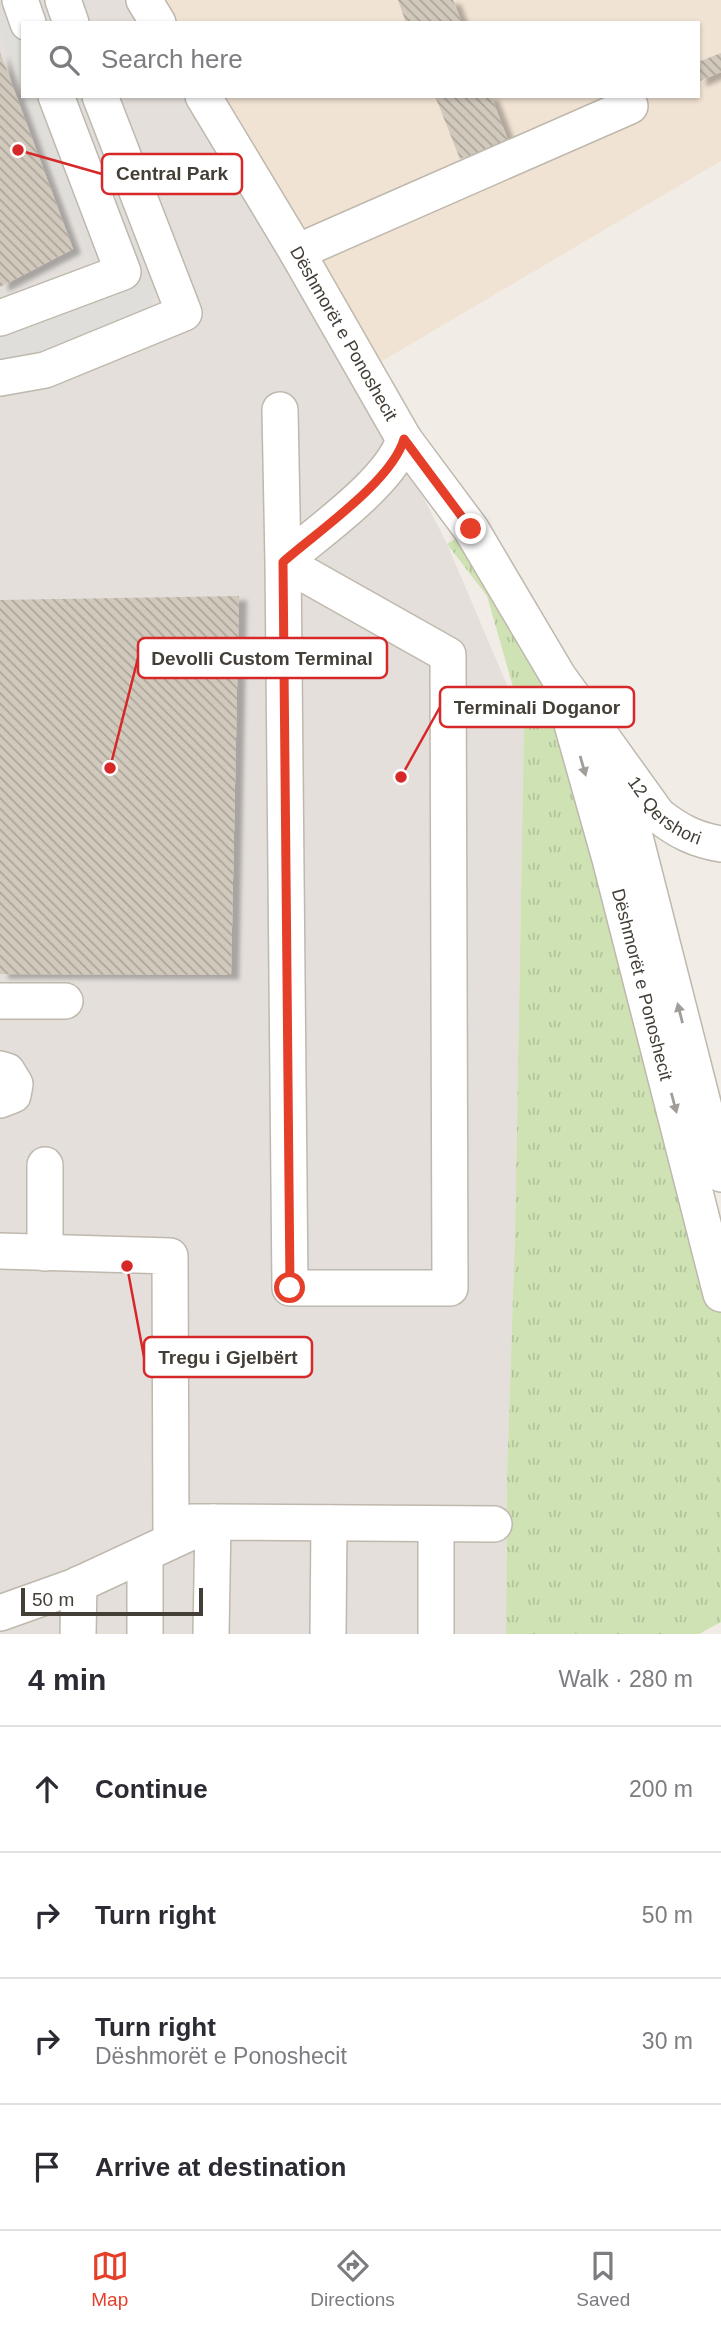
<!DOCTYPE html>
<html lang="en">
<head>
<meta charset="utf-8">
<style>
	:root { --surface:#fff; --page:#f2f2f3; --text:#2b2b33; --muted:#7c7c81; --line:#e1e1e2; --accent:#e53f2a }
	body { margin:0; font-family:Helvetica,sans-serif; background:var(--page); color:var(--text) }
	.scale { position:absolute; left:21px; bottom:18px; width:182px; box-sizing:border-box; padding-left:7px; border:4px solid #433e36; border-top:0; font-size:19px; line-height:24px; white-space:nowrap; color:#433e36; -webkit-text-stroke:5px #fff; paint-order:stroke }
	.stop { position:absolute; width:21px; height:21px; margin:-16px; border:5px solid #e53f2a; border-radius:50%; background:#fff }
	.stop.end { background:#e53f2a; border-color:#fff; box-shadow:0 2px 7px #0008 }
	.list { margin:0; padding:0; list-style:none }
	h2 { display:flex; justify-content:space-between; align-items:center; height:91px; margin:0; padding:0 28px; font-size:30px }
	h2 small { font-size:23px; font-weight:400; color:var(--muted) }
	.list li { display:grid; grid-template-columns:46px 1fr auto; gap:21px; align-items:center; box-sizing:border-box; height:126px; padding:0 28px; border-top:2px solid var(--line) }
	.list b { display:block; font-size:26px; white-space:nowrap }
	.list p { margin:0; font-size:23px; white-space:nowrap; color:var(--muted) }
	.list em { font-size:23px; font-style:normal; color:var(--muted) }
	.icon { flex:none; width:38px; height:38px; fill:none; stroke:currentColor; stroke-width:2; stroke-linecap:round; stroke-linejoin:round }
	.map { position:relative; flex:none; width:721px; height:1634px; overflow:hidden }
	.search { position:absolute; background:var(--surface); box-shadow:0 2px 5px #0004; left:21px; right:21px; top:21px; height:77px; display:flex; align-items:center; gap:18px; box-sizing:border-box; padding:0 24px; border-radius:0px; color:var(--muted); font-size:26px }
	.sheet { height:595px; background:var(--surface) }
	nav { display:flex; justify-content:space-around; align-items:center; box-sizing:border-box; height:98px; border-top:2px solid var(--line); background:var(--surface); font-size:19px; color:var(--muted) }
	nav a { display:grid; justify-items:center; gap:4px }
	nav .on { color:var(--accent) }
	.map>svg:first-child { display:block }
	.commercial { fill:#f1e3d3 }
	.industrial { fill:#e4dfdb }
	.grass { fill:url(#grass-tufts) }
	.parking { fill:#e0dedb }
	.building { fill:url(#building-back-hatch); filter:url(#shadow) }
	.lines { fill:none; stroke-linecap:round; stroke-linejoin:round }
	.minor-casing { stroke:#bfb8ad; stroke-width:38 }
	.minor { stroke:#fff; stroke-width:35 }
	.oneway { fill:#a19e9a }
	.route { stroke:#e53f2a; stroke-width:9 }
	.labels { text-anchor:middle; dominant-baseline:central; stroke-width:5; stroke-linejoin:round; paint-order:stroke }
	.street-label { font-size:18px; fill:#433e36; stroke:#fff }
	.leader { fill:none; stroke:#d62828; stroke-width:2.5 }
	.callout-dot { fill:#d62828; stroke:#fff; stroke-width:2.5 }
	.callout { fill:#fff; stroke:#d62828; stroke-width:2.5 }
	.callout-label { font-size:19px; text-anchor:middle; font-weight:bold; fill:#433e36 }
</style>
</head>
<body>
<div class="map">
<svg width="721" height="1634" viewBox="0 0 721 1634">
	<defs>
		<pattern id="grass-tufts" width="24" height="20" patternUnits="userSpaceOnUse" patternTransform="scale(1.75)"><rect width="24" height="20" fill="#cee2b3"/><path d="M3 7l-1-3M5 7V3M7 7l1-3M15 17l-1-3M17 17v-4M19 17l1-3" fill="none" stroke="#b2c39b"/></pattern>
		<pattern id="building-back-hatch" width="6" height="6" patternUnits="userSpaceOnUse" patternTransform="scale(1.75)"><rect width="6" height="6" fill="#d2c9bd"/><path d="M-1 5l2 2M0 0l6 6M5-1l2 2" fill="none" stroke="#aca59a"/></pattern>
		<filter id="shadow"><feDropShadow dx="8" dy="4.5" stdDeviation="2" flood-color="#0004"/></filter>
	</defs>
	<rect width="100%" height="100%" fill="#f1ede6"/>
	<polygon class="commercial" points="151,0 721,0 721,161 372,367 207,96 698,96 698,23 162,23"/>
	<polygon class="industrial" points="0,0 144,0 154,23 23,23 23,96 198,96 362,375 447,544 524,725 515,1235 507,1476 506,1634 0,1634"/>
	<polygon class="grass" points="471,529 620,760 721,1271 721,1622 699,1634 506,1634 507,1476 515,1235 524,725 487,596 447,544"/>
	<g class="parking">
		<polygon points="0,0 51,0 59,23 23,23 23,94 0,32"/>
		<polygon points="23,96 87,96 156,283 150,315 0,370 0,307 95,269"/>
	</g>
	<g class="building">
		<polygon points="398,0 453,0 462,23 406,23"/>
		<polygon points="0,52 73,249 0,287"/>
		<polygon points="721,53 721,72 698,82 698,62"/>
		<polygon points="435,96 491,96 508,140 460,159"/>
		<polygon points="239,596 231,975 0,974 0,600"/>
	</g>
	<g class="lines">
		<defs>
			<g id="minor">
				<polyline points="20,0 28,23"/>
				<polyline points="63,0 71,23"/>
				<polyline points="144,0 158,23"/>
				<path id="s1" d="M203,96L297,252L404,439L471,529L558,676L658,815C678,831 696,840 721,844"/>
				<polyline points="297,252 630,106"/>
				<polyline points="0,318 123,272 56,96"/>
				<polyline points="0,378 45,370 184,313 100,96"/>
				<path d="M280,410L283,562L448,655L450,1288H290L283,562C317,533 392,481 404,439"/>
				<path id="s2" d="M564,696L610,859L721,1294"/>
				<polyline points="619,774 721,1174"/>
				<polyline points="0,1001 65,1001"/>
				<polyline points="0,1069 7,1071 15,1084 13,1095 0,1100"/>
				<polyline points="45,1165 45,1253"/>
				<polyline points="0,1251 170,1256 171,1539"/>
				<polyline points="192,1522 213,1522 211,1634"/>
				<polyline points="0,1613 73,1587 213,1522 494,1524"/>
				<polyline points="78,1634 79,1584"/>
				<polyline points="145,1634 145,1554"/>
				<polyline points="328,1634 329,1523"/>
				<polyline points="436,1634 436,1524"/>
			</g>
		</defs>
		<use href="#minor" class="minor-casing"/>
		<use href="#minor" class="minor"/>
	</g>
	<defs><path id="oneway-solid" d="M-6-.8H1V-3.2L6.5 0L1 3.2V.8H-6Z" transform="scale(1.75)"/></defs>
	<g class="oneway">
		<use href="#oneway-solid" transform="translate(583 766) rotate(74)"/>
		<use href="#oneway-solid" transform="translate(680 1013) rotate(-104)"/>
		<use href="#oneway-solid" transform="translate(674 1103) rotate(75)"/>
	</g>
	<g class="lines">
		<path class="route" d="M290,1288L283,562C317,532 392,481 404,439L471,529"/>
	</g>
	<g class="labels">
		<g class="street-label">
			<text stroke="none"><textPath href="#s1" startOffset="276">Dëshmorët e Ponoshecit</textPath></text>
			<text stroke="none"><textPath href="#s1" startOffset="854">12 Qershori</textPath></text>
			<text stroke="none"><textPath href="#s2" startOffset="299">Dëshmorët e Ponoshecit</textPath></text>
		</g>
	</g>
	<path class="leader" d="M18 150L102 174M110 768L138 658M401 777L440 707M127 1266L144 1357"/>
	<g class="callout-dot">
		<circle cx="18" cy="150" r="7"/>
		<circle cx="110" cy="768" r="7"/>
		<circle cx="401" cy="777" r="7"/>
		<circle cx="127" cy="1266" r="7"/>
	</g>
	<g class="callout">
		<rect x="102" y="154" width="140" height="40" rx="7"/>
		<rect x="138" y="638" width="249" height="40" rx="7"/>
		<rect x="440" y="687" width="194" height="40" rx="7"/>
		<rect x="144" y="1337" width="168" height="40" rx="7"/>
	</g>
	<g class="callout-label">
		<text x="172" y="180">Central Park</text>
		<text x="262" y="665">Devolli Custom Terminal</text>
		<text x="537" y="714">Terminali Doganor</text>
		<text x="228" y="1364">Tregu i Gjelbërt</text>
	</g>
</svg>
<div class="scale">50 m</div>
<div class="stop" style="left:290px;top:1288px"></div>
<div class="stop end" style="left:471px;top:529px"></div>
<div class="search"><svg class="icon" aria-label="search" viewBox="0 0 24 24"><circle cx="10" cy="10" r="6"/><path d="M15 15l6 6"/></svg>Search here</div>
</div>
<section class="sheet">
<h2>4 min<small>Walk · 280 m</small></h2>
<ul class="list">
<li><svg class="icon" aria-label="ahead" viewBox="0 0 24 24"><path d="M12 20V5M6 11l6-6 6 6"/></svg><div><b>Continue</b></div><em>200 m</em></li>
<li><svg class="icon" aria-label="right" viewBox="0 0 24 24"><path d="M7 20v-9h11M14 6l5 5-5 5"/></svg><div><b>Turn right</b></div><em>50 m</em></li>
<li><svg class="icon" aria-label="right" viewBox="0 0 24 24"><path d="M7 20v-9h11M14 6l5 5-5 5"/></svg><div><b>Turn right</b><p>Dëshmorët e Ponoshecit</p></div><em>30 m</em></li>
<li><svg class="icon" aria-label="arrive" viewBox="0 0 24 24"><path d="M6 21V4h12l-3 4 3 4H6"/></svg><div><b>Arrive at destination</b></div></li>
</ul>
</section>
<nav>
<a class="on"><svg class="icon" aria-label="map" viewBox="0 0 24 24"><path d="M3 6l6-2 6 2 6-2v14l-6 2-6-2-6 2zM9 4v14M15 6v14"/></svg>Map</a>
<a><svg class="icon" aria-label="directions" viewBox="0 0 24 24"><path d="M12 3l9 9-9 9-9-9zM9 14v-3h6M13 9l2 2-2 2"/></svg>Directions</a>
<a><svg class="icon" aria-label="saved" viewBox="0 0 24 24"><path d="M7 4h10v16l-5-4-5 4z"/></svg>Saved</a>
</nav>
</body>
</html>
